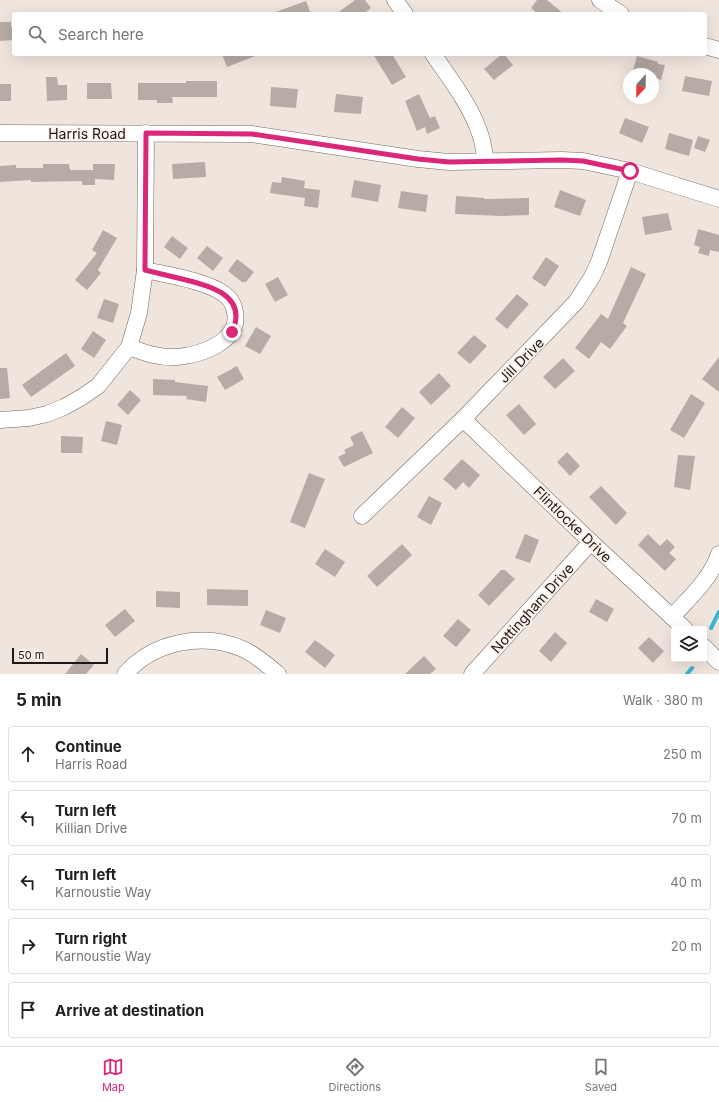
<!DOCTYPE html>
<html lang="en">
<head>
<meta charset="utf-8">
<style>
	:root { --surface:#fff; --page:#f6f6f6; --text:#202124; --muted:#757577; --line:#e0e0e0; --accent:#db2777 }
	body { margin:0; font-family:Inter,sans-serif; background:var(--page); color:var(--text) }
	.controls { position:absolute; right:12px; bottom:12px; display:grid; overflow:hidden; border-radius:4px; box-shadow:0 4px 16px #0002 }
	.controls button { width:36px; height:36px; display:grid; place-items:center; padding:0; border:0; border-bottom:1px solid var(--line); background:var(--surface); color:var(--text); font:20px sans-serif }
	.compass { position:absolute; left:623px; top:68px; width:36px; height:36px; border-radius:50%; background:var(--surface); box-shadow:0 4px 16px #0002; rotate:202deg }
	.scale { position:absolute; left:12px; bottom:10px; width:96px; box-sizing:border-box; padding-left:4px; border:2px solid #1d1917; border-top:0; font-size:11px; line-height:14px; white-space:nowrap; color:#1d1917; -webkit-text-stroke:3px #fdf2ea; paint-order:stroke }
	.stop { position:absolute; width:12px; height:12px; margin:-9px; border:3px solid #db2777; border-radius:50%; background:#fff }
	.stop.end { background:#db2777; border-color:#fff; box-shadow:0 1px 4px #0008 }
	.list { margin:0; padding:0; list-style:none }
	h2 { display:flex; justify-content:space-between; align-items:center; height:52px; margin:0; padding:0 16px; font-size:17px }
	h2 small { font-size:13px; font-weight:400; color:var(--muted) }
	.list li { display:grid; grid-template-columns:26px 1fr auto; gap:12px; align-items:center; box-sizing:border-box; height:56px; margin:0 8px 8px; padding:0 8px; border:1px solid var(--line); border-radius:4px }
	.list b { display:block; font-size:15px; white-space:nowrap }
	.list p { margin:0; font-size:13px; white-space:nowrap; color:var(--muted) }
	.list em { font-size:13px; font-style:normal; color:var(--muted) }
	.icon { flex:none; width:22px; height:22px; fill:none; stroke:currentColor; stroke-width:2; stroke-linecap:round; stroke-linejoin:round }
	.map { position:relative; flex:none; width:719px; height:674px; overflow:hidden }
	.search { position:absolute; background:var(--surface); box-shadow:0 4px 16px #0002; left:12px; right:12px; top:12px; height:44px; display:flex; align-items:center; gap:10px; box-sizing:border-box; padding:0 14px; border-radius:4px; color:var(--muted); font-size:15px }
	.sheet { height:372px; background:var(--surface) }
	nav { display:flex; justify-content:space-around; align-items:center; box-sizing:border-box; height:56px; border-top:1px solid var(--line); background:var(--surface); font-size:11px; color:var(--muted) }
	nav a { display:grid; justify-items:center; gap:2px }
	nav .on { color:var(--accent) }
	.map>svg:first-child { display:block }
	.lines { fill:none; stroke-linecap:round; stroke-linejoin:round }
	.stream { stroke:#39b5d4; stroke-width:4 }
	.building { fill:#b7aca5 }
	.minor-casing { stroke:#726862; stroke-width:17 }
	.minor { stroke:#fff; stroke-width:16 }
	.route { stroke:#db2777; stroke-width:5 }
	.labels { text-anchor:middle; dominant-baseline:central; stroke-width:3.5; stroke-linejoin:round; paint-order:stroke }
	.street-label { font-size:14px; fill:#1d1917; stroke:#fdf2ea }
</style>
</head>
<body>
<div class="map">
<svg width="719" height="674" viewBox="0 0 719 674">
	<rect width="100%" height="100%" fill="#f0e5dd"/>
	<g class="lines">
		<g class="stream">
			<polyline points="711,628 719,612"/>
			<polyline points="687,674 692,668"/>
		</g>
	</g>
	<g class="building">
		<polygon points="355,0 365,0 371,8 363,14 336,14"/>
		<polygon points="537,0 547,0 564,14 538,14 531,8"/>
		<polygon points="306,1 311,14 273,14 273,13"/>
		<polygon points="0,22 11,22 11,27 14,27 14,40 0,41"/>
		<polygon points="222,54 258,54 258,55 227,67"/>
		<polygon points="373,54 392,54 406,77 392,85"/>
		<polygon points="502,54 504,54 513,65 494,80 484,69"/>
		<polygon points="637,56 658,62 658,64 665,65 661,80 653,77 653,74 632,74"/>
		<polygon points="685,76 712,81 709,96 682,91"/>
		<polygon points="46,77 57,77 58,85 67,85 67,100 47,101"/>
		<polygon points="186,81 217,81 217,97 172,97 173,103 157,103 157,100 138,100 138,83 186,83"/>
		<polygon points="87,83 111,83 112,99 87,99"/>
		<rect x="0" y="84" width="11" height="17"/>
		<polygon points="271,87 298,89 296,108 270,106"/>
		<polygon points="336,94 363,97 361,114 334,112"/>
		<polygon points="419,94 430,118 435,116 440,128 427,134 425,127 417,131 405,101"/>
		<polygon points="625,118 649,127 642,143 619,133"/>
		<polygon points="669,133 693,140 689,156 665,149"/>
		<polygon points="698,136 710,140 705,152 694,148"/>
		<polygon points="205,162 206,177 173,179 172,164"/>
		<polygon points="43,164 69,164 70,170 93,170 93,164 115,164 114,180 95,179 95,185 82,185 82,181 31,182 31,180 0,182 0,166 16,165 16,168 43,168"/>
		<polygon points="282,177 305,181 304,188 320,190 318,208 304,206 305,198 270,193 272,182 281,183"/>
		<polygon points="354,180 381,185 378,202 351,197"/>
		<polygon points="560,190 586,200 580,216 554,207"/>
		<polygon points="401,191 428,195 426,212 398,208"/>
		<polygon points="456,196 484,198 484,199 529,198 529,215 501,216 455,214"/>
		<polygon points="668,213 672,230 645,235 642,217"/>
		<polygon points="698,229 719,235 719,252 710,250 709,256 698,253 700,247 694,245"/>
		<polygon points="103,230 117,238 98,270 101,273 87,290 75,280 97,253 92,250"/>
		<polygon points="172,236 188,248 180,259 164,247"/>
		<polygon points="207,246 223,258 213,271 197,258"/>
		<polygon points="546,257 559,266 545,287 532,278"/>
		<polygon points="237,259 254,272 246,282 242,282 228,271"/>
		<polygon points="631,267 646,274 623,323 627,326 610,349 601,342 589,359 575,348 601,314 608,319"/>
		<polygon points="278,277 288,295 275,302 265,284"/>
		<polygon points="517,294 529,304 507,329 495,319"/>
		<polygon points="104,299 119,304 113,323 97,318"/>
		<polygon points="256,327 271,336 260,354 245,346"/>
		<polygon points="93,331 106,340 94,358 81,349"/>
		<polygon points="474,335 487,346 470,364 457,353"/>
		<polygon points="66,353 75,366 31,397 22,385"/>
		<polygon points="719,357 719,392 702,379"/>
		<polygon points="563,358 575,371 555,389 543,377"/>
		<polygon points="237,366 244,379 225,390 217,377"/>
		<polygon points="0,368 7,368 10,398 0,399"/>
		<polygon points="439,373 451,386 431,405 419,392"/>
		<polygon points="153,379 175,380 175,382 208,386 206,402 186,399 187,396 153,395"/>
		<polygon points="130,390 141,400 128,415 117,405"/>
		<polygon points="691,394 705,403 684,438 670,430"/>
		<polygon points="519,404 536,424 524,435 506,415"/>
		<polygon points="402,407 415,418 398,438 385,427"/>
		<polygon points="106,421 122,425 117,445 101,441"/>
		<polygon points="362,431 373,453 344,467 338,457 346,453 344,450 354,445 350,437"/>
		<polygon points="61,436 83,437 82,453 61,453"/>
		<polygon points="567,452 580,466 570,476 557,462"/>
		<polygon points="678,455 695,456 690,490 674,487"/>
		<polygon points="462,459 480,475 469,488 463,482 456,490 443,479"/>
		<polygon points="309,473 325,479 305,528 290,522"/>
		<polygon points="601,486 627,513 616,525 589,497"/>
		<polygon points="429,496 442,503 431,525 417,517"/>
		<polygon points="525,534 539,540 530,563 515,558"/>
		<polygon points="648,534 660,546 667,539 675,547 669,553 676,559 665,571 638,545"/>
		<polygon points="402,544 412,555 377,587 367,576"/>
		<polygon points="325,549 345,562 335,577 315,564"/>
		<polygon points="501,570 505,570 515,579 489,606 478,595"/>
		<polygon points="207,589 248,590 248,606 207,605"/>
		<polygon points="156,591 180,592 180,608 156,607"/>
		<polygon points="596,599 614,609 607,622 589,612"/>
		<polygon points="125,609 135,621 115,637 105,625"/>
		<polygon points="266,610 286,618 280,633 260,625"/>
		<polygon points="458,619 471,630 456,647 443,636"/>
		<polygon points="555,632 567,643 551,662 539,651"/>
		<polygon points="649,637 664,651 653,663 638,648"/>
		<polygon points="315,640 335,655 325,668 305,652"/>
		<polygon points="81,654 94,665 86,674 65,674"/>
		<polygon points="424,656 436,669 430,674 405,674"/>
	</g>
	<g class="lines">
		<defs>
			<g id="minor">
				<polyline points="395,0 405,14"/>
				<polyline points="600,0 621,14"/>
				<polyline points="705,46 719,50"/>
				<path d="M433,54C450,79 469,103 479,131C483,141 484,151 486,161"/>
				<polyline points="0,133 252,134 418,159 449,162 562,160 583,161 630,171 719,199"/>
				<path d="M129,347C145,353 159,358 177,357C200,355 241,342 235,312C234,305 230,298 224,294C207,281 167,275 145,270"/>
				<polyline points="463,419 591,542 685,629"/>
				<polyline points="0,420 29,418 47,414 64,407 82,397 98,386 129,347 139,313 145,270 146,133"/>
				<polyline points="362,516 463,419 576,302 592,277 599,262 630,171"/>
				<path d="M672,617C690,597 710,580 719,554"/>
				<polyline points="704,647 719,662"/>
				<path d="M125,674C154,641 204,632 243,649C256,655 267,665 278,674"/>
				<polyline points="472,674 591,542"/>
			</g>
		</defs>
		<use href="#minor" class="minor-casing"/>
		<use href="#minor" class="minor"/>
	</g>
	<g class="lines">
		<path class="route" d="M232,332C249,295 208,285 182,279C170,276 157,273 145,270L146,133L252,134L418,159L449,162L562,160L583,161L630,171"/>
	</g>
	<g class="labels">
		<g class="street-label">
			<text x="87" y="133">Harris Road</text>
			<text transform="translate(521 360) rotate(-45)">Jill Drive</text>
			<text transform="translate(573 524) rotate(44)">Flintlocke Drive</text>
			<text transform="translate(532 608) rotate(-48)">Nottingham Drive</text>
		</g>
	</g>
</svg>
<div class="controls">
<button><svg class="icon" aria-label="layers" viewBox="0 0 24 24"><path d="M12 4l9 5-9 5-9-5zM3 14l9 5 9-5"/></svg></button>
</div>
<svg class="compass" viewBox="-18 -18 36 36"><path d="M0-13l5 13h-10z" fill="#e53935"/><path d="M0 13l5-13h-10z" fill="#757577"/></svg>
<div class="scale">50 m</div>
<div class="stop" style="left:630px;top:171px"></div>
<div class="stop end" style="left:232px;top:332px"></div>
<div class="search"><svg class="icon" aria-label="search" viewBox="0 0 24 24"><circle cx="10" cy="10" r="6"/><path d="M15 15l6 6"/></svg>Search here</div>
</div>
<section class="sheet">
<h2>5 min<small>Walk · 380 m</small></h2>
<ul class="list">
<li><svg class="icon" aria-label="ahead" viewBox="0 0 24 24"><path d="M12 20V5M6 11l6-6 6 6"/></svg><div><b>Continue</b><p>Harris Road</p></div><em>250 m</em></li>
<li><svg class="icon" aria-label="left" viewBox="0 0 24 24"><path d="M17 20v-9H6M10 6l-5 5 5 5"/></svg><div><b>Turn left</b><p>Killian Drive</p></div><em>70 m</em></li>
<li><svg class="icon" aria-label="left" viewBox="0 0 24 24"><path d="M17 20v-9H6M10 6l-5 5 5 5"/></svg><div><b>Turn left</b><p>Karnoustie Way</p></div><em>40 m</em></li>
<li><svg class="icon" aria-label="right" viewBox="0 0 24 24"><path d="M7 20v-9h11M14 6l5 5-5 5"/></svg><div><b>Turn right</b><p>Karnoustie Way</p></div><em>20 m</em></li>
<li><svg class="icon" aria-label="arrive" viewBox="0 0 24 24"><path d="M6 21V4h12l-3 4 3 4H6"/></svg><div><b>Arrive at destination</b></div></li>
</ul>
</section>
<nav>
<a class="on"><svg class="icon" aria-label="map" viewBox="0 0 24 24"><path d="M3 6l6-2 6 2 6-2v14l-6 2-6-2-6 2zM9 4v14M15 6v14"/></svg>Map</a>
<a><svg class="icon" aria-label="directions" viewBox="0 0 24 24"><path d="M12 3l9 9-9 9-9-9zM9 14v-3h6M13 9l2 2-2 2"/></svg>Directions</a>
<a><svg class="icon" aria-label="saved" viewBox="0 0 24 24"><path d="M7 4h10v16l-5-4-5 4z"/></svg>Saved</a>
</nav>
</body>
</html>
